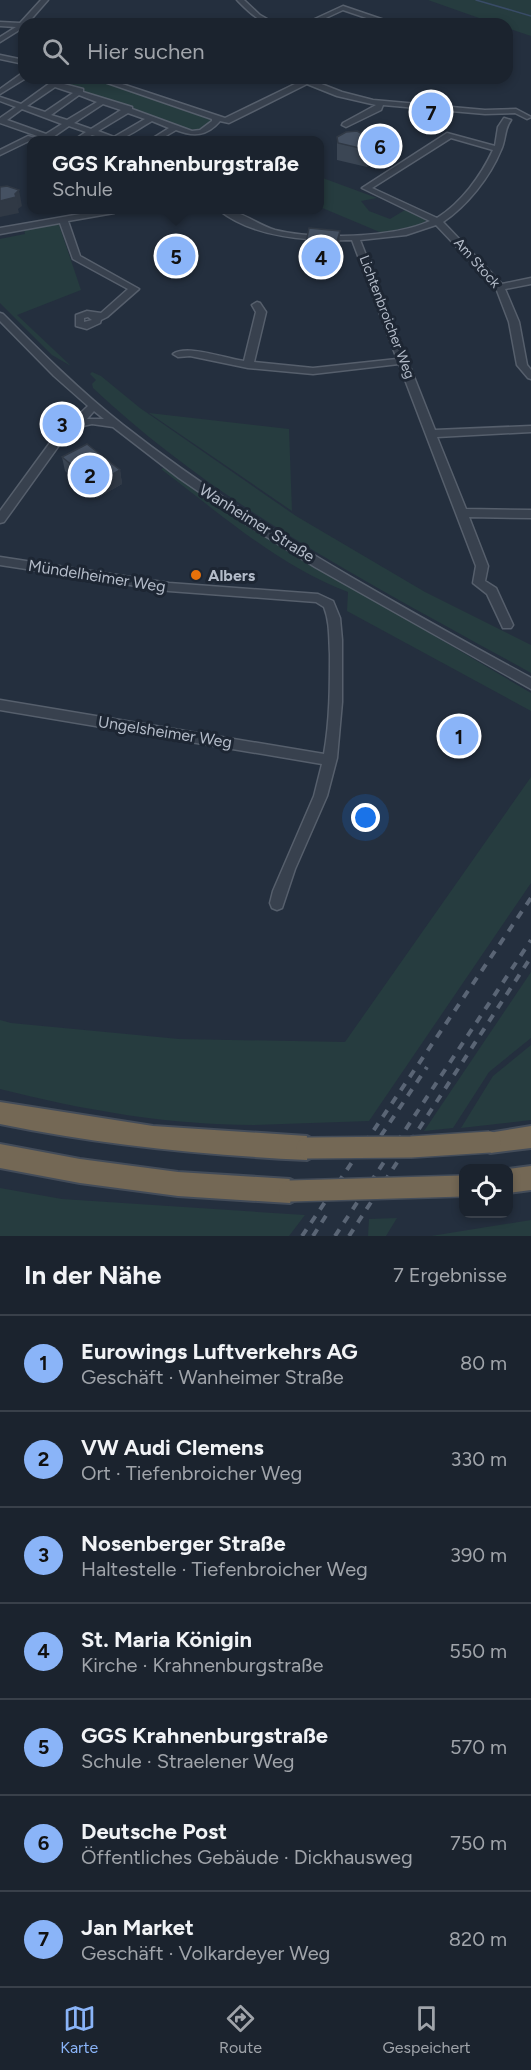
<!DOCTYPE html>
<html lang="de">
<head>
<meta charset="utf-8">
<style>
	:root { --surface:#1b232e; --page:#242b36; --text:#f1f3f6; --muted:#a0a4aa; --line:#39404a; --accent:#8ab4f8 }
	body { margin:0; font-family:Figtree,sans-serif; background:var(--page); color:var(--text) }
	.controls { position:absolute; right:18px; bottom:18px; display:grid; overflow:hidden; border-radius:12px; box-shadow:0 3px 9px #0003 }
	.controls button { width:54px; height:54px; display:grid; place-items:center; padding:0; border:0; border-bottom:2px solid var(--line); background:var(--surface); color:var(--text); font:30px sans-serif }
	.you { position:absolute; left:366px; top:818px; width:21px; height:21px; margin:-15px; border:4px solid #fff; border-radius:50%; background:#1a73e8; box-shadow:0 0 0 9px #1a73e833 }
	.badge { display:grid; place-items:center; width:39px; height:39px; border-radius:50%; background:var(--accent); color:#111; font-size:20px; font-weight:700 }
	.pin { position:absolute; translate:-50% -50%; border:3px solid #fff; box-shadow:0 2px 6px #0006 }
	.popup { position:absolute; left:27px; top:136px; width:297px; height:78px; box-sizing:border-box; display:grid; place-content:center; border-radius:12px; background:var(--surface); filter:drop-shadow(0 2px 4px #0005); font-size:20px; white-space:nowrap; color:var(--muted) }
	.popup b { font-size:22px; color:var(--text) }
	.popup::after { content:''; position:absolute; left:50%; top:100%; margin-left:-12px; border:12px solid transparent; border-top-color:var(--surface) }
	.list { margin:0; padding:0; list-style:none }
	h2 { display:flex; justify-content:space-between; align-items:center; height:78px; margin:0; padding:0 24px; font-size:26px }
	h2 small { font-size:20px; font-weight:400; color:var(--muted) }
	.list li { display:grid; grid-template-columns:39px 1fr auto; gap:18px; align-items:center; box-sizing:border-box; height:96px; padding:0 24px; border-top:2px solid var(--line) }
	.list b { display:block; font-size:22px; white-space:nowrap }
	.list p { margin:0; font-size:20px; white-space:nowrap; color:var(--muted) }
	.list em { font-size:20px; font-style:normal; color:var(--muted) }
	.icon { flex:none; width:33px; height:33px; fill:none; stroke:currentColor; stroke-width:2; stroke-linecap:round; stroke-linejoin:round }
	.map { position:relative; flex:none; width:531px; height:1236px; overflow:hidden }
	.search { position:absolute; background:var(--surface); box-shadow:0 3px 9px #0003; left:18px; right:18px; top:18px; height:66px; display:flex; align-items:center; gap:15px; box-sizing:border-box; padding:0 21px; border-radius:18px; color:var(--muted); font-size:22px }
	.sheet { height:750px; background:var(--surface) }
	nav { display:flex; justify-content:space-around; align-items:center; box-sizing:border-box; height:84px; border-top:2px solid var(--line); background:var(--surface); font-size:16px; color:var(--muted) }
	nav a { display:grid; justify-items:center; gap:3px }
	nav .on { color:var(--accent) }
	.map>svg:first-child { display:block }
	.green { fill:#263c3f }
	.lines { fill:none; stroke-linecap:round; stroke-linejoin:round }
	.stream { stroke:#394c67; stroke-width:1.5 }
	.minor-casing { stroke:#565f6c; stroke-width:3 }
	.highway-casing { stroke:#434c59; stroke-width:4 }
	.minor { fill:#38414e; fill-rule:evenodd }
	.highway { fill:#746855; fill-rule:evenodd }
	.rail { stroke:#5a6575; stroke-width:4; stroke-dasharray:8 8; stroke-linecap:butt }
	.highway-bridge-casing { stroke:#434c59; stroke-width:24; stroke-linecap:butt }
	.highway-bridge { stroke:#746855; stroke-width:21 }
	.wall { fill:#3b4654 }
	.shaded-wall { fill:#303945 }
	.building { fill:#455162; stroke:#303945; stroke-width:1.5 }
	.food-dot { fill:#e8710a; stroke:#1d2633; stroke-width:2 }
	.labels { text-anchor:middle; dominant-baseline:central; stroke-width:6; stroke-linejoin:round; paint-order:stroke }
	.far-street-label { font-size:14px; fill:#b4bcc9; stroke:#1d2633 }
	.street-label { font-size:16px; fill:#b4bcc9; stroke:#1d2633 }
	.poi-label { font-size:16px; font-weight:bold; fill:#b4bcc9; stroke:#1d2633; text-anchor:start }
</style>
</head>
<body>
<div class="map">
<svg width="531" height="1236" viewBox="0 0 531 1236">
	<rect width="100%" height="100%" fill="#242f3e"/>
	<g class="green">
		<polygon points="428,0 531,0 531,36 507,28 507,24 496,24"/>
		<polygon points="64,78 97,78 217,120 196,134 69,88 58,82"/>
		<polygon points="320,177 377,198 361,201 369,211 390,219 405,210 426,220 423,224 382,233 320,207"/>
		<polygon points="58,222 81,290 17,315 71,366 52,355 0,303 0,239 25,234 24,229"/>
		<path d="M92,372L101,376L140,408L296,516L425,592L531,645V673C380,589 220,508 93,388L92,384L96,380L90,374Z"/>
		<polygon points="149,413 289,429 292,511"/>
		<path d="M164,468L249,526L531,693V711L347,611L348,592C279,566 219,513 161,469Z"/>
		<path d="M531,777V883L369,1121C331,1122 292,1124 254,1125C170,1125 82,1110 0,1089V1020L11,1023L179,1039L345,1042Z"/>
		<polygon points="531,972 531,1038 489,1072 453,1128 424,1131"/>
		<polygon points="531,1045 531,1120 461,1128 493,1076"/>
		<polygon points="0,1188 62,1199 305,1215 289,1236 0,1236"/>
		<polygon points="397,1218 386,1236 368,1236 369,1219"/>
		<polygon points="531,1220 531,1236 431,1236"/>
	</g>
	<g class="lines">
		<polyline class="stream" points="476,0 531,16"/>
		<defs>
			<g id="minor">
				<polygon points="41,0 48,0 27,24 24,24 24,27 0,42 0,37 16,27 0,26 0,22 20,23"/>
				<path d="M237,0H244L260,15L276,24C260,24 248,11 237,0Z"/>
				<polygon points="343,6 393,23 394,24 384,24 343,10 313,24 304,24"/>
				<polygon points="0,55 24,60 24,64 0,59"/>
				<polygon points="21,74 24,74 24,78 26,78 0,94 0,89"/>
				<path d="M57,78L64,80L60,83L83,89V92L132,107V109L192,131L200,130L212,121V119L93,78H104L225,118L301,81L296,78H306L342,92L373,100L485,110L516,109L531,117L527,119L515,113L485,114L383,105L381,110L346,127L342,125L343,123L376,105L337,96L307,84L229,123L220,121C207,136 194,137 176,130L159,140H150L169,128L152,121C126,136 122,145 92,135L83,140H74L86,132L69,126L53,137L56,139L55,140H49L0,123V118L16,107L0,101V97L21,104ZM55,87L73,93L45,112L27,106ZM79,95L97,102L67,120L51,115ZM103,104L121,110L91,129L74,123ZM22,109L62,124L46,134L7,120ZM128,113L145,119L114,137L98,131Z"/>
				<path d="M504,118L511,120C504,129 506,140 501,150C490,177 467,206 443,222L502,284L531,278V284L505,289L519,322L527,365L531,370V379L528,378L517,365L509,322L496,288L436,225L406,235L360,240L435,430L531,426V432L437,437L466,509L531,510V518L469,517L488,566L485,581L496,588L513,625L511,628H503L487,594L473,583L476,566L399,364L313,374L248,368L190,356L178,357L173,354C187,344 227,359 244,361L256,312L252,305L257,302L260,303L266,312L254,362L313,368L397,359L352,240C309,241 254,238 219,210C237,208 256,224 275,230C314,240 393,238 430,221L362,188L447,133L495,146L498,127ZM451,138L493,150C481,176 461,203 437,218L372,188Z"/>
				<polygon points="28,136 35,138 0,155 0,150"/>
				<path d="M103,210H118L114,213L68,221L80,256L139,289L107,317L101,320L100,323L87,329L76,326V315L87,311L101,313L128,289L73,259L60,223L0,234V228ZM88,317L92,320L84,322V318Z"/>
				<path d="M0,313L3,314C42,353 80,391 123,425C249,524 391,601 531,678V689L315,567L246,524L179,478L113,427L92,424L78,427L60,444L4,522L0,523V511L52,440L88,406L54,376L0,321ZM94,411L104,419H87Z"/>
				<path d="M0,557L169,583L318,594L333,601L340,618L342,640V702L337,758L327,796L295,869L282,908L277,910L272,908L270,903L273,891L314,796L322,764L0,710V700L324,754C330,720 330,687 330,654C329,638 330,622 324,607L316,602L169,591L0,565Z"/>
			</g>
			<g id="highway">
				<path d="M0,1102L153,1126L307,1136L315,1140L319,1148L315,1156L307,1160C204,1155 102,1145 0,1124Z"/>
				<polygon points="531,1126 531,1148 490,1153 482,1150 479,1142 482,1134"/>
				<polygon points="0,1144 80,1159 178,1172 290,1179 298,1183 302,1191 298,1199 290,1203 178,1196 80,1183 0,1168"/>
				<polygon points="531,1166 531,1190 508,1193 508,1169"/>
			</g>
		</defs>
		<use href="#minor" class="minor-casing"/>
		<use href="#highway" class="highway-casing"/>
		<use href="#minor" class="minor"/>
		<use href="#highway" class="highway"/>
		<g class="rail">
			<polyline points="372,1149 427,1067"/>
			<polyline points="302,1236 531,898"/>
			<polyline points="313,1236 329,1211"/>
			<polyline points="335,1236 531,940"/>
			<polyline points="349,1236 531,957"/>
		</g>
		<defs>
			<g id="highway-bridge">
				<polyline points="307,1148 411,1147 490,1142"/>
				<polyline points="290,1191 463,1186"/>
			</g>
		</defs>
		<use href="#highway-bridge" class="highway-bridge-casing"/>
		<use href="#highway-bridge" class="highway-bridge"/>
	</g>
	<g class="wall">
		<polygon points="368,136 373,163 367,167 337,160 337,137"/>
		<polygon points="340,231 339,248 336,262 311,263 311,260 305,260 306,242"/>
		<polygon points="62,457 120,470 122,484 97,498 65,471"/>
	</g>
	<g class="shaded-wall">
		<polygon points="375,146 373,163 367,167 368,150"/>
		<polygon points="19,190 22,206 18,209 19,213 0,217 0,201 15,194"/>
		<polygon points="340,231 339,248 336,262 336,245"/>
		<polygon points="120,470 122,484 97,498 95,484"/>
	</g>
	<g class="building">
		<polygon points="357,131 372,139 375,146 368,150 338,143 337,137 346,132"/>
		<polygon points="7,186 19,190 15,194 16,197 0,201 0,187"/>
		<polygon points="309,228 340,231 336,245 312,245 313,243 306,242"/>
		<polygon points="87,444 120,470 95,484 62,457"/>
	</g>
	<circle class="food-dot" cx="196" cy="575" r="6"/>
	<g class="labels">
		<g class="far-street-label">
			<text transform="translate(477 263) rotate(48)">Am Stock</text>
			<text transform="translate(387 317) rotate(69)">Lichtenbroicher Weg</text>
		</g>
		<g class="street-label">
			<text transform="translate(257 523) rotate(32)">Wanheimer Straße</text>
			<text transform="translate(97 576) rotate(9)">Mündelheimer Weg</text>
			<text transform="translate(165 732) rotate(9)">Ungelsheimer Weg</text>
		</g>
		<g class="poi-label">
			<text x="208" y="575">Albers</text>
		</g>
	</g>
</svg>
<div class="controls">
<button><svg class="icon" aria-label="locate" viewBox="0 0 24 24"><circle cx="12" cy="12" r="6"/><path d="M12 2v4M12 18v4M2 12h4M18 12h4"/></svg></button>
</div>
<div class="you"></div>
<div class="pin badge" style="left:459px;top:736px">1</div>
<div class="pin badge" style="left:90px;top:475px">2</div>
<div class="pin badge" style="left:62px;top:424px">3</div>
<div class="pin badge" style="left:321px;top:257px">4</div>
<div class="pin badge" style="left:176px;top:256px">5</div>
<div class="popup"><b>GGS Krahnenburgstraße</b>Schule</div>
<div class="pin badge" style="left:380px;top:146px">6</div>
<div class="pin badge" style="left:431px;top:112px">7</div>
<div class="search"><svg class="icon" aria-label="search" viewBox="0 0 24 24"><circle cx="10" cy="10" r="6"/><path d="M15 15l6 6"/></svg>Hier suchen</div>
</div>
<section class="sheet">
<h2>In der Nähe<small>7 Ergebnisse</small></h2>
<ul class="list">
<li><span class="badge">1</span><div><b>Eurowings Luftverkehrs AG</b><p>Geschäft · Wanheimer Straße</p></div><em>80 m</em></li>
<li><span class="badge">2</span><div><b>VW Audi Clemens</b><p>Ort · Tiefenbroicher Weg</p></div><em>330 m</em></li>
<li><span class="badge">3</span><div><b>Nosenberger Straße</b><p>Haltestelle · Tiefenbroicher Weg</p></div><em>390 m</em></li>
<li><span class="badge">4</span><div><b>St. Maria Königin</b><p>Kirche · Krahnenburgstraße</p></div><em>550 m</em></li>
<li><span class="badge">5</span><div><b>GGS Krahnenburgstraße</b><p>Schule · Straelener Weg</p></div><em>570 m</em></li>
<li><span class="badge">6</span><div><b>Deutsche Post</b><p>Öffentliches Gebäude · Dickhausweg</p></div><em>750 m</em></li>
<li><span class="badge">7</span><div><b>Jan Market</b><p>Geschäft · Volkardeyer Weg</p></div><em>820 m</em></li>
</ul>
</section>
<nav>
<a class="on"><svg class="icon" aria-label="map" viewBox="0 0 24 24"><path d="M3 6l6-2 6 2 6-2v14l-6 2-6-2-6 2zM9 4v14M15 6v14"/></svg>Karte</a>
<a><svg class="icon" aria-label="directions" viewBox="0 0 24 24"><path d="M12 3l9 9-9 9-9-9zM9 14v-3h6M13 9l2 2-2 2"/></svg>Route</a>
<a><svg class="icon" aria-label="saved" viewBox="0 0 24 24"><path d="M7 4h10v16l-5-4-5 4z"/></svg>Gespeichert</a>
</nav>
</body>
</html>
